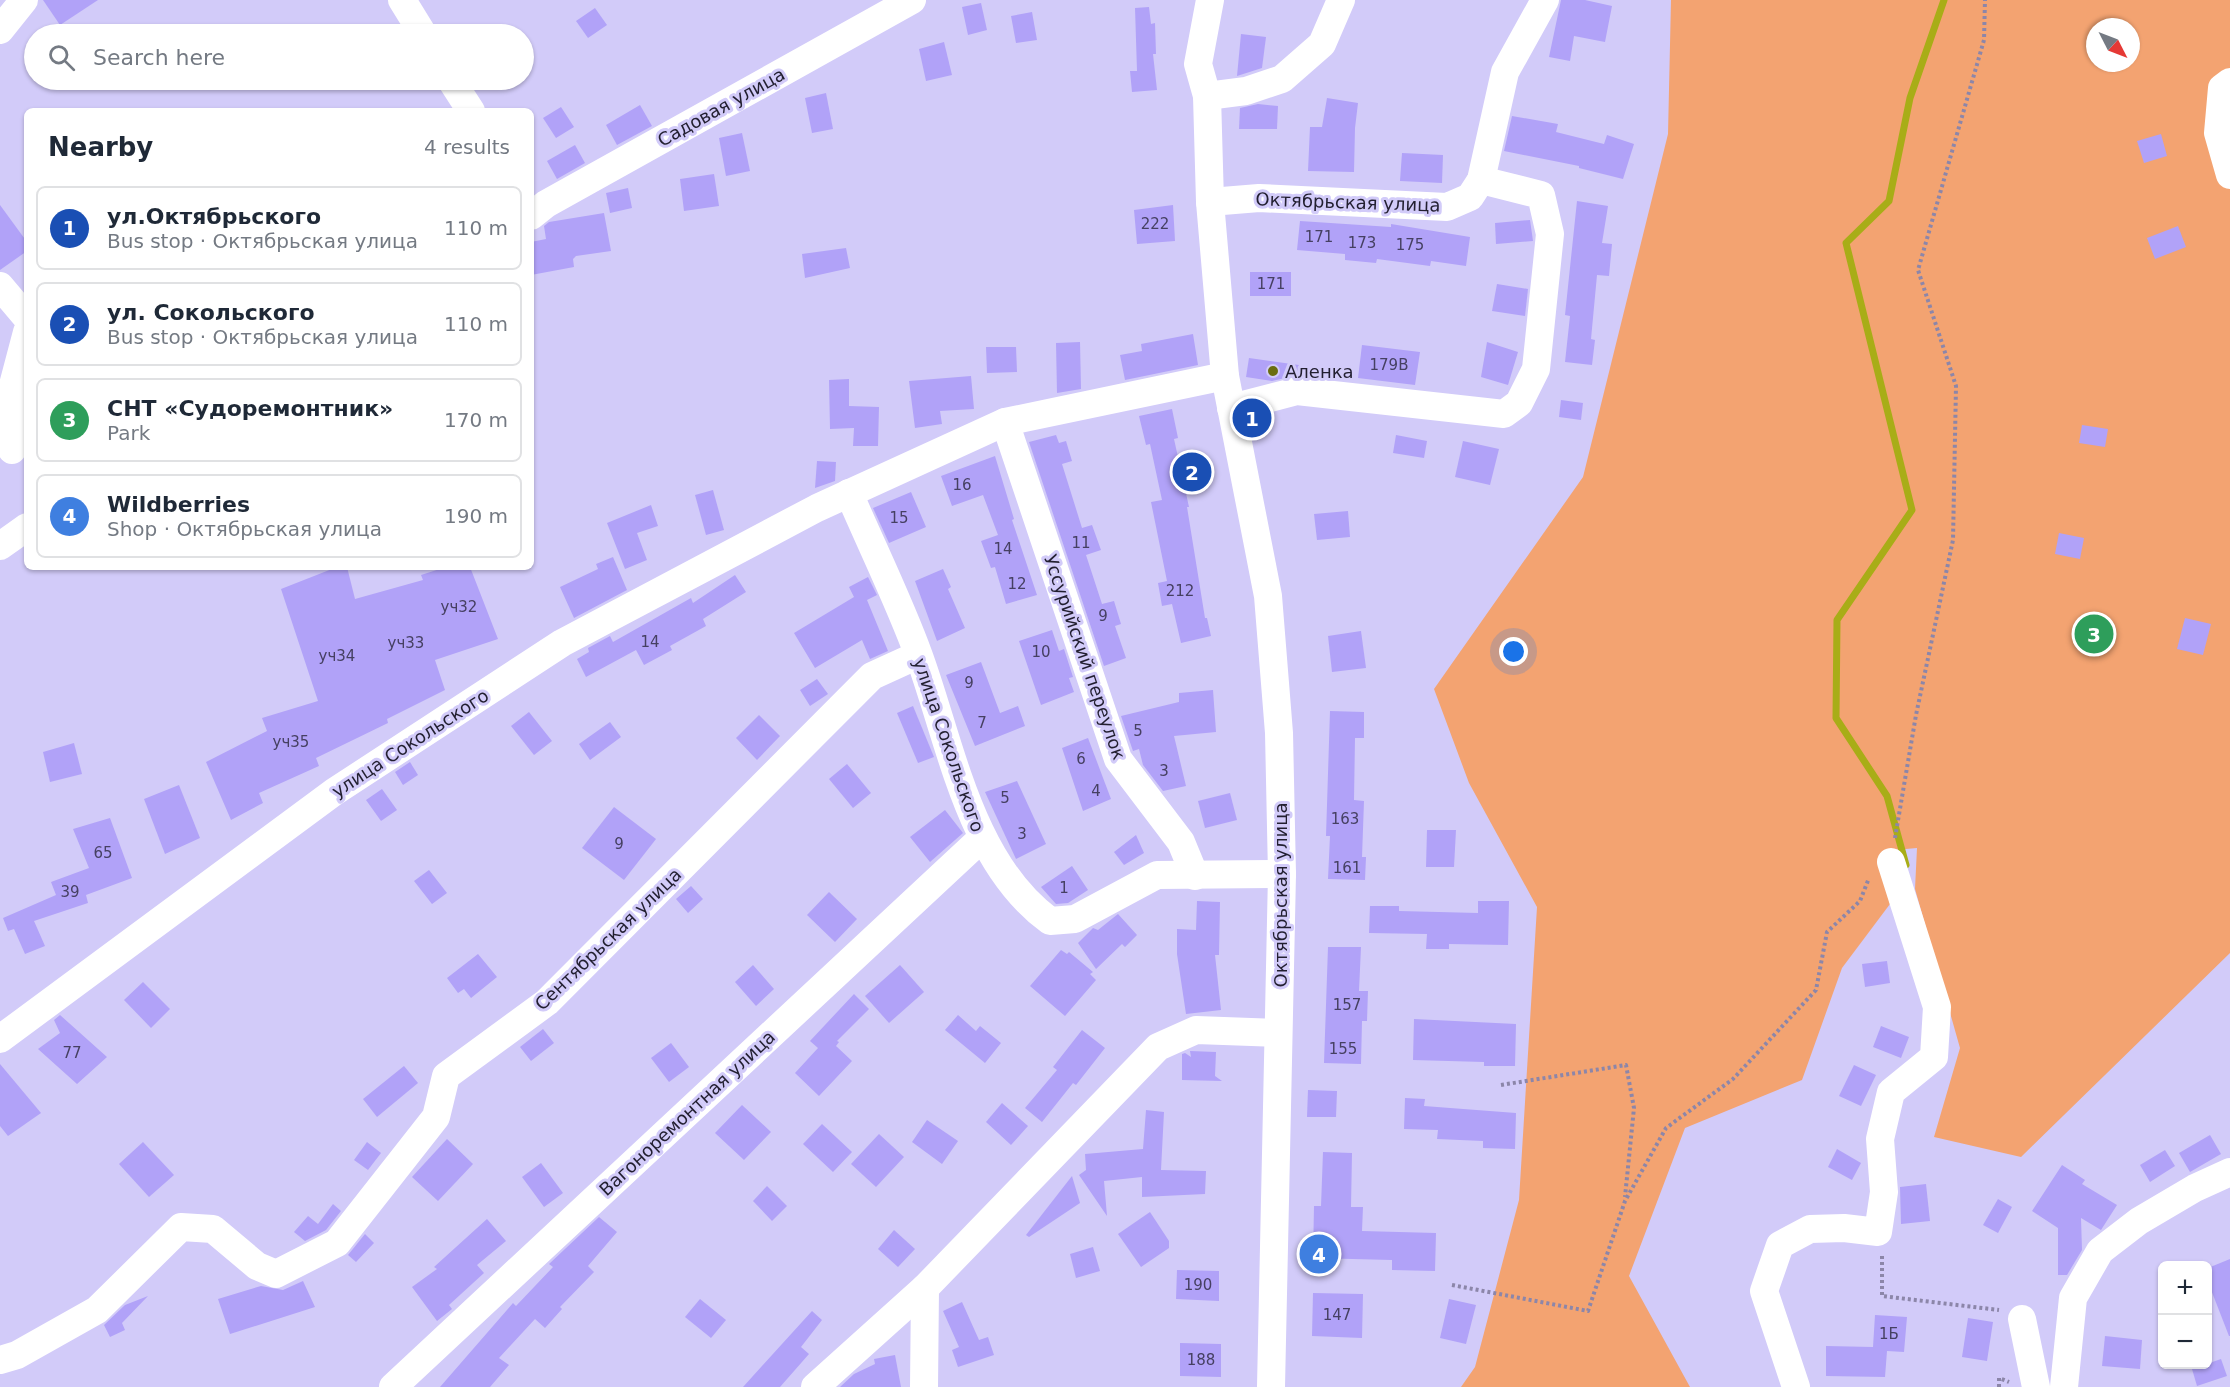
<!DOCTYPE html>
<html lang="en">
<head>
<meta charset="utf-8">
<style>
	:root { --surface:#fff; --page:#f6f6f7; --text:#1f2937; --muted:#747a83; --line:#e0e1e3; --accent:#d93025 }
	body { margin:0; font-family:"DejaVu Sans",sans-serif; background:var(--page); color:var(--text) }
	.controls { position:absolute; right:18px; bottom:18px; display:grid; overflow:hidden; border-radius:9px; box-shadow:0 2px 4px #0004 }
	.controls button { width:54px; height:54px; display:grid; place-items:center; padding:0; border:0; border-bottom:2px solid var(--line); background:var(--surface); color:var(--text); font:30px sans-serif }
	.compass { position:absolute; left:2086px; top:18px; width:54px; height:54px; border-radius:50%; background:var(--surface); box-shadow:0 2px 4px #0004; rotate:132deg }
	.you { position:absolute; left:1514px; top:652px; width:21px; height:21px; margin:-15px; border:4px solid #fff; border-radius:50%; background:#1a73e8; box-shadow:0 0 0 9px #1a73e833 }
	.badge { display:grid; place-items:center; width:39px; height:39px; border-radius:50%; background:var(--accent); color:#fff; font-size:20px; font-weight:700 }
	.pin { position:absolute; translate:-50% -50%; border:3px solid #fff; box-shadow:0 2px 6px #0006 }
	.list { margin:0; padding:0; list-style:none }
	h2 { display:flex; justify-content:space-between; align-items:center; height:78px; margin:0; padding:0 24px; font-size:26px }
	h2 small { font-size:20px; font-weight:400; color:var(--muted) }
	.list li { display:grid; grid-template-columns:39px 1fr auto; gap:18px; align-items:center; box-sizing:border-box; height:84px; margin:0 12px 12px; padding:0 12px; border:2px solid var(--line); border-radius:9px }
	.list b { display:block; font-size:22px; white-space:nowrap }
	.list p { margin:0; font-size:20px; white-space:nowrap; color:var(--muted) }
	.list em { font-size:20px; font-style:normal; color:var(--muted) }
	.icon { flex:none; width:33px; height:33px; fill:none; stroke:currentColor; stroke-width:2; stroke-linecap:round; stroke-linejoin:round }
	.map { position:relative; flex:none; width:2230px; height:1387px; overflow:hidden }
	.search { position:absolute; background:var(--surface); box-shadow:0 2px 4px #0004; left:24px; top:24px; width:510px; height:66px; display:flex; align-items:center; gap:15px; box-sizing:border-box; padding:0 21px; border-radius:33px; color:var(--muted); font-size:22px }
	.panel { position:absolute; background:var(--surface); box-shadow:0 2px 4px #0004; left:24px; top:108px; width:510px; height:462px; border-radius:9px }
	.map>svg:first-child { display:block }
	.green { fill:#f3a371; fill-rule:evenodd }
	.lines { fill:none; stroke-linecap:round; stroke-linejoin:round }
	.stream { stroke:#a8ad17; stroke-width:7 }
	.building { fill:#b1a2f8 }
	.path { stroke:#8c86a9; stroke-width:4; stroke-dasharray:3 3; stroke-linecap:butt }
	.minor { stroke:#fff; stroke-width:28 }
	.poi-dot { fill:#6a6d10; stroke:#d2cbf9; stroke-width:2 }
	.labels { text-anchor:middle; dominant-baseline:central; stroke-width:6; stroke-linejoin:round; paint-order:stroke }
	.number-label { font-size:15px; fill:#464062 }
	.street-label { font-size:18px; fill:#221f30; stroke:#d2cbf9 }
	.poi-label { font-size:18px; fill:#221f30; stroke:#d2cbf9; text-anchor:start }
</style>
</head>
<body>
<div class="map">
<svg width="2230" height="1387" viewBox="0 0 2230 1387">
	<rect width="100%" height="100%" fill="#d2cbf9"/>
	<path class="green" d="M1671,0H2230V953L2021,1157L1934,1137L1960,1048L1915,889L1917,848L1883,851L1890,904L1842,968L1802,1080L1685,1128L1629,1276L1690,1387H1461L1475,1367L1519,1200L1537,907L1469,783L1434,689L1583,477L1668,134ZM2095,27H2131V63H2095Z"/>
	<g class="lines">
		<polyline class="stream" points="1906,865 1887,796 1836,718 1837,620 1912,510 1846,243 1889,201 1910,98 1944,0"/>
	</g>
	<g class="building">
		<polygon points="43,0 98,0 60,25"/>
		<polygon points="1561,0 1585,0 1612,6 1605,42 1574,36 1570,61 1549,57"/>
		<polygon points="981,3 987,30 968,35 962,7"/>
		<polygon points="1149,7 1151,24 1155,23 1156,54 1153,54 1157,90 1132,92 1130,71 1137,71 1135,8"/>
		<polygon points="595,8 607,25 588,38 576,21"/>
		<polygon points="1032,12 1037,40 1016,43 1011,16"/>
		<polygon points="1241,34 1266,37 1262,68 1237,76"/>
		<polygon points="944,42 952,75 926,81 919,49"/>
		<polygon points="826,93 833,129 812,133 805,98"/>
		<polygon points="1327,98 1358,103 1355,128 1354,172 1308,171 1310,127 1322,127"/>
		<polygon points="1258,104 1278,106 1277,129 1239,129 1240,108"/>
		<polygon points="640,105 652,126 617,145 606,125"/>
		<polygon points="561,107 574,127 556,138 543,118"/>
		<polygon points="1512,116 1558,124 1556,132 1604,144 1607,135 1634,144 1623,179 1579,168 1579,166 1504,151"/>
		<polygon points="742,133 750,171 726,176 719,138"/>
		<polygon points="2161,134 2167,156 2144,163 2137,141"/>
		<polygon points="575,145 585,163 557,179 547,161"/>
		<polygon points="1402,153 1443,155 1442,183 1400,181"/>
		<polygon points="714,174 719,206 684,211 680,179"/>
		<polygon points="628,188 632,208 610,213 606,193"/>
		<polygon points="1577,201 1608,206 1602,243 1612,244 1609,276 1597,275 1591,339 1595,340 1592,365 1565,362 1570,316 1565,315"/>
		<polygon points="0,205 27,242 27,251 0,270"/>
		<polygon points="1173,205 1175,241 1137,244 1134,210"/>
		<polygon points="604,213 611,251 576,256 573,259 574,267 531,275 531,242 546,239 544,226 549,222"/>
		<polygon points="1530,220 1533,241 1496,244 1495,223"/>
		<polygon points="1300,221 1391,227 1391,224 1470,237 1466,266 1431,261 1430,266 1377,259 1376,263 1345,260 1345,254 1297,250"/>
		<polygon points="2178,226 2186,247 2155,259 2147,238"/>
		<polygon points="846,248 850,268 805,278 802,254"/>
		<rect x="1250" y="272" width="41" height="24"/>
		<polygon points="1497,284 1528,289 1525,316 1492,311"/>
		<polygon points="1193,334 1198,365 1125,380 1120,355 1142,351 1141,344"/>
		<polygon points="1080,342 1081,389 1057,393 1056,343"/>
		<polygon points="1487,342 1518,352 1508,385 1481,377"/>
		<polygon points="1362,345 1420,352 1415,385 1358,378"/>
		<polygon points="986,347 1016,347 1017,372 987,373"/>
		<polygon points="1249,358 1299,365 1298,375 1272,381 1246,377"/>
		<polygon points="971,376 974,409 940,411 942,424 915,428 909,381"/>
		<polygon points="849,379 849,406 879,407 878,446 853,446 854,428 830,429 829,380"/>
		<polygon points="1561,400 1583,403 1581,420 1559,417"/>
		<polygon points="1172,409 1178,438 1174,439 1189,507 1187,507 1205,618 1207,618 1211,636 1181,643 1172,604 1162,606 1158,583 1167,581 1151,502 1162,500 1150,444 1146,445 1139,416"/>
		<polygon points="2082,425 2108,429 2105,447 2079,443"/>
		<polygon points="1056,435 1059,443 1066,441 1072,461 1062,464 1082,528 1092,525 1101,550 1086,555 1102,604 1114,601 1121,624 1115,626 1126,658 1104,666 1029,442"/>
		<polygon points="1396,435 1427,441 1424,458 1393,453"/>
		<polygon points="1463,441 1499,449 1490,485 1455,477"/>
		<polygon points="995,456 1014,519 1012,520 1037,595 1006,604 995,567 991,568 981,541 998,535 983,495 952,506 941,476"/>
		<polygon points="817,461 836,462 835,481 815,488"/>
		<polygon points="713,490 724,530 706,535 695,495"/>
		<polygon points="911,492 926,527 889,543 873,508"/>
		<polygon points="651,505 658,526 637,533 647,560 625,569 607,523"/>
		<polygon points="1348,511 1350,537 1317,540 1314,514"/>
		<polygon points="2059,533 2084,538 2080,559 2055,554"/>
		<polygon points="613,557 627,590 574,618 560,587 598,569 596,564"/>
		<polygon points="337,567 347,567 355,599 423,580 421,575 446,567 470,567 498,639 435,660 445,690 387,719 388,723 316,758 319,766 259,793 263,803 231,820 206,762 267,731 262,718 318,701 281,589"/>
		<polygon points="943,569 951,587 948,589 965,628 937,641 915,581"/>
		<polygon points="735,575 746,592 703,619 706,626 670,646 672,650 644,665 636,650 586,677 577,659 589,652 588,648 610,636 613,642 691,598 693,603"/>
		<polygon points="868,577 877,595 867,600 888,651 870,659 862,640 815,668 794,633 854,597 849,587"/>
		<polygon points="2185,618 2211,624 2203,655 2177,649"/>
		<polygon points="1052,630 1059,651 1064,649 1073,677 1069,678 1074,692 1041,705 1019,641"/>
		<polygon points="1361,631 1366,668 1332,672 1328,636"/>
		<polygon points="981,662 1000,713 1018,706 1025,726 975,746 946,675"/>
		<polygon points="817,679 828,694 810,706 800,690"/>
		<polygon points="1213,690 1216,732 1174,736 1186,786 1163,791 1143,765 1139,749 1133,751 1121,716 1179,702 1179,693"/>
		<polygon points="913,706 934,757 918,763 897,713"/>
		<polygon points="1330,711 1364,712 1364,738 1355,738 1354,800 1364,801 1362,857 1366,857 1365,880 1328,879 1330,836 1326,836"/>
		<polygon points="529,712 552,741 534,755 511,726"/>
		<polygon points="759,715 780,736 757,760 736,738"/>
		<polygon points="610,722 621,737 590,760 579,744"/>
		<polygon points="1088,738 1111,799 1083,811 1062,748"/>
		<polygon points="74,743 82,774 50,782 43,752"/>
		<polygon points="410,762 418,775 403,785 395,772"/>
		<polygon points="847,764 871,793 853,808 829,779"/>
		<polygon points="1017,781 1046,844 1016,859 985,792"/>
		<polygon points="179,785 200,838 165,854 144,799"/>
		<polygon points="382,789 397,810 381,821 366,800"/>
		<polygon points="1230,793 1237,820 1205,828 1198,801"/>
		<polygon points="614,807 656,839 624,880 582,848"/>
		<polygon points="945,810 963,833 930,862 910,837"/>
		<polygon points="110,818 132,878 86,895 88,903 34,921 45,946 25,954 14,929 8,931 3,918 56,895 51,882 89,868 73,829"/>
		<polygon points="1427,830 1456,830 1454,867 1426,867"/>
		<polygon points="1136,835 1144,853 1124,865 1114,852"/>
		<polygon points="1072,866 1088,890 1068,903 1056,904 1041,887"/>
		<polygon points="429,870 447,893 432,904 414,881"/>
		<polygon points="691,886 703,899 688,913 676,899"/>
		<polygon points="829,892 857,919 835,942 807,915"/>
		<polygon points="1197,901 1220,902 1219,955 1215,955 1221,1010 1186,1014 1177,954 1177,929 1196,930"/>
		<polygon points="1478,901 1509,901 1508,945 1449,944 1449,949 1426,949 1427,934 1369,933 1370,906 1399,906 1399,911 1478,913"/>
		<polygon points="1118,914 1137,935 1125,947 1122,944 1096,969 1078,943 1093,928 1098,930"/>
		<polygon points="1328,947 1361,947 1359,991 1368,991 1367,1021 1362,1021 1361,1064 1324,1063"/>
		<polygon points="1061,950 1067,954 1069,952 1093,972 1090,974 1096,980 1065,1016 1030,986"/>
		<polygon points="478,954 497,977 471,998 464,989 458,993 447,978"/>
		<polygon points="1887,961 1890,983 1865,987 1862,964"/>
		<polygon points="753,965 774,989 756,1006 735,982"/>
		<polygon points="900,965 924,992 889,1023 865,996"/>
		<polygon points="143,982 170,1009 151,1028 124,1000"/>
		<polygon points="854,994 869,1009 837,1041 839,1042 836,1046 852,1061 819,1096 795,1073 818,1048 810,1041"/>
		<polygon points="60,1015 107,1057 77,1084 38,1049 60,1033 54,1020"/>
		<polygon points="958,1015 976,1031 980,1026 1001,1043 985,1063 945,1030"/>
		<polygon points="1414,1019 1516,1024 1515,1066 1484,1066 1484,1062 1413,1060"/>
		<polygon points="1881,1026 1909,1037 1901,1058 1873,1047"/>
		<polygon points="543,1029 554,1043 531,1061 520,1047"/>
		<polygon points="1082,1030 1105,1048 1076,1085 1073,1083 1042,1122 1025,1108 1057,1070 1053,1067"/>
		<polygon points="671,1043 689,1067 669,1082 651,1058"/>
		<polygon points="1190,1051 1216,1052 1215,1076 1222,1081 1182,1080 1182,1054 1185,1053 1191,1057"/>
		<polygon points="0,1064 41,1113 8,1136 0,1126"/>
		<polygon points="1854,1065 1876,1075 1861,1106 1839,1096"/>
		<polygon points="404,1066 418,1083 377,1117 363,1099"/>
		<polygon points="1308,1090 1337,1091 1336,1117 1307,1117"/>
		<polygon points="1405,1098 1425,1099 1424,1106 1516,1113 1515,1149 1483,1148 1483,1141 1437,1139 1438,1130 1404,1129"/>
		<polygon points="1002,1103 1028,1126 1011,1145 986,1122"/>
		<polygon points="742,1105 771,1132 744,1160 715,1133"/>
		<polygon points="1146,1110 1164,1112 1161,1170 1206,1171 1205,1194 1142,1197 1142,1177 1104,1181 1107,1216 1079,1175 1086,1170 1085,1154 1143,1149"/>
		<polygon points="927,1120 958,1141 942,1164 912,1142"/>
		<polygon points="822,1124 852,1152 833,1172 803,1144"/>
		<polygon points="879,1134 904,1157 876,1187 851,1164"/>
		<polygon points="2210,1135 2221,1154 2190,1172 2179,1153"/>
		<polygon points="447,1139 473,1164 438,1201 412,1177"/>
		<polygon points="143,1142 174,1175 149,1197 119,1164"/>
		<polygon points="367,1142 381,1153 368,1170 354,1160"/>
		<polygon points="1837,1149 1861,1163 1852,1180 1828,1167"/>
		<polygon points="2165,1150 2175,1166 2150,1182 2140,1165"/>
		<polygon points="1323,1152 1352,1153 1351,1207 1363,1207 1362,1231 1436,1233 1435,1271 1392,1270 1392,1260 1313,1258 1314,1206 1321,1206"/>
		<polygon points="541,1163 563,1193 544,1207 522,1177"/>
		<polygon points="2062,1165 2085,1180 2082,1184 2117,1205 2101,1230 2081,1218 2082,1250 2067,1275 2058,1275 2058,1228 2032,1211"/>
		<polygon points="1072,1176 1080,1203 1029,1237 1026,1235"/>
		<polygon points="1926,1184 1930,1221 1901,1224 1900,1187"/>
		<polygon points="767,1186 787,1206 772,1221 753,1201"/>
		<polygon points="1998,1199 2012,1207 1998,1233 1983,1225"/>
		<polygon points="333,1204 341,1211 326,1230 305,1241 294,1232 308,1216 318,1224"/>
		<polygon points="1150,1212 1169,1241 1169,1248 1141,1267 1118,1234"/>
		<polygon points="599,1217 617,1232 588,1266 594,1272 560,1307 562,1309 545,1328 535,1319 499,1358 509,1365 490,1387 440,1387 513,1303 516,1306 553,1267 549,1264"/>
		<polygon points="487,1219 506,1241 477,1265 484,1273 449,1305 452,1309 437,1321 412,1287 437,1269 434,1267"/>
		<polygon points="894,1230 915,1249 898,1267 878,1249"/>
		<polygon points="365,1234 374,1243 356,1262 348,1255"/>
		<polygon points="1093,1247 1100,1271 1076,1278 1070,1254"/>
		<polygon points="2230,1259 2230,1336 2229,1336 2208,1282 2208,1268"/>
		<polygon points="1177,1270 1219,1271 1219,1301 1176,1299"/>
		<polygon points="303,1281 315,1307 230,1334 218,1299 261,1286 283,1290"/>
		<polygon points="1313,1293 1363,1294 1362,1338 1312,1336"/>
		<polygon points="148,1296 122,1323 125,1330 110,1337 104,1325 125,1305"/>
		<polygon points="700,1299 726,1320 711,1338 685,1317"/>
		<polygon points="1449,1299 1476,1305 1466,1344 1440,1338"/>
		<polygon points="962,1302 979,1340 988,1337 994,1355 958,1367 952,1350 959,1347 943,1311"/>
		<polygon points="812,1311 822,1320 801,1347 809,1354 780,1387 743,1387"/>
		<polygon points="1875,1315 1907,1317 1904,1352 1887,1351 1885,1377 1826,1376 1826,1346 1873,1347"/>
		<polygon points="1968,1318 1993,1322 1987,1361 1962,1357"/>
		<polygon points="2105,1336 2142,1340 2140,1369 2102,1366"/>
		<polygon points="1180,1343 1221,1344 1221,1377 1180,1376"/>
		<polygon points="895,1355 901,1387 840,1387 854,1374 875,1364 874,1359"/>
		<polygon points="2221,1359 2227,1376 2197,1386 2192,1369"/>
	</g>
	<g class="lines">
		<g class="path">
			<polyline points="1895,838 1916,715 1953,540 1956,386 1918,270 1984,40 1985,0"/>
			<polyline points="1501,1085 1626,1065 1634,1108 1625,1197"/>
			<polyline points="1882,1256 1882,1296 1999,1310"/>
			<polyline points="1452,1285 1588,1311 1625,1201 1666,1128 1733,1079 1816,990 1827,932 1860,901 1869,878"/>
			<polyline points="1999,1387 1999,1378 2009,1382"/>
		</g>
		<g class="minor">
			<polyline points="402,0 423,34"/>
			<polyline points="1210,0 1198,64 1207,96 1210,202 1225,376 1268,596 1279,733 1282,874 1271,1387"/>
			<polyline points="0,30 24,0"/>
			<polyline points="451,80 471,111"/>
			<polyline points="2230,82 2222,88 2218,133 2230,175"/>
			<polyline points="1207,96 1246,91 1282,79 1322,44 1341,0"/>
			<polyline points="1210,202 1259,198 1447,207 1470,197 1481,180 1505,72 1545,0"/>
			<polyline points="531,216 546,204 912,0"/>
			<polyline points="0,286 27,318"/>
			<polyline points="1231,408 1297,391 1504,414 1519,403 1536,369 1550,234 1541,195 1481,180"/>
			<polyline points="1005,422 1118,759 1181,842 1195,876"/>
			<polyline points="12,450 13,385 27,332"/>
			<path d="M849,493C872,547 899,601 919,656C951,744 970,863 1050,921L1075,919L1157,875L1282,874"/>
			<polyline points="0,546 27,527"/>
			<polyline points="0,1039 334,792 562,643 817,508 1005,422 1225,376"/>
			<polyline points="2022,1319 2036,1387"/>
			<polyline points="0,1360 17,1355 97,1310 181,1227 213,1229 257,1266 276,1274 337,1243 436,1117 446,1076 547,1002 872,676 918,655"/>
			<polyline points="393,1387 981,839"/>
			<polyline points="815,1387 925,1288 1158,1047 1196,1030 1278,1033"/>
			<polyline points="924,1387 925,1288"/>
			<polyline points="1796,1387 1764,1291 1780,1245 1810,1229 1844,1228 1878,1232 1884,1192 1880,1139 1891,1092 1934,1057 1937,1007 1891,862"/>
			<polyline points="2064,1387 2073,1298 2100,1251 2139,1221 2195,1188 2230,1172"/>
		</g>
	</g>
	<circle class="poi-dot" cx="1273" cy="371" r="6"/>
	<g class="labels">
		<g class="number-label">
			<text x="1155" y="224">222</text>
			<text x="1319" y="237">171</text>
			<text x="1362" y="243">173</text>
			<text x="1410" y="245">175</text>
			<text x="1271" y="284">171</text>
			<text x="1389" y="365">179В</text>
			<text x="962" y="485">16</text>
			<text x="899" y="518">15</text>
			<text x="1081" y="543">11</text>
			<text x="1003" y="549">14</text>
			<text x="1017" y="584">12</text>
			<text x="1180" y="591">212</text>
			<text x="459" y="607">уч32</text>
			<text x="1103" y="616">9</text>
			<text x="650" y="642">14</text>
			<text x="406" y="643">уч33</text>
			<text x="1041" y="652">10</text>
			<text x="337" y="656">уч34</text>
			<text x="969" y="683">9</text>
			<text x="982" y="723">7</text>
			<text x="1138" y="731">5</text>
			<text x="291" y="742">уч35</text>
			<text x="1081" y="759">6</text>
			<text x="1164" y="771">3</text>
			<text x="1096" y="791">4</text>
			<text x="1005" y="798">5</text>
			<text x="1345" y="819">163</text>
			<text x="1022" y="834">3</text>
			<text x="619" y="844">9</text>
			<text x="103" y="853">65</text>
			<text x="1347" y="868">161</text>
			<text x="1064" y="888">1</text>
			<text x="70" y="892">39</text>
			<text x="1347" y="1005">157</text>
			<text x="1343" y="1049">155</text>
			<text x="72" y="1053">77</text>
			<text x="1198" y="1285">190</text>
			<text x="1337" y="1315">147</text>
			<text x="1889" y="1334">1Б</text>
			<text x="1201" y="1360">188</text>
		</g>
		<g class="street-label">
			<text transform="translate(721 107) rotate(-29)">Садовая улица</text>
			<text transform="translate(1348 202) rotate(2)">Октябрьская улица</text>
			<text transform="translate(1085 657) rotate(71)">Уссурийский переулок</text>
			<text transform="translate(410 743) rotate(-33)">улица Сокольского</text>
			<text transform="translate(949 745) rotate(71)">улица Сокольского</text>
			<text transform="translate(1280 895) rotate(-90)">Октябрьская улица</text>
			<text transform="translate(608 939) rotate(-44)">Сентябрьская улица</text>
			<text transform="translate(687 1113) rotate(-43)">Вагоноремонтная улица</text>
		</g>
		<g class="poi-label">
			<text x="1285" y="371">Аленка</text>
		</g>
	</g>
</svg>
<div class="controls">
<button>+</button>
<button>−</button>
</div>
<svg class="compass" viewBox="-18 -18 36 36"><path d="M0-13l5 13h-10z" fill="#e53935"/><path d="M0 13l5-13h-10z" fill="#747a83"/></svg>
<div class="you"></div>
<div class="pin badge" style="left:1252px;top:418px;background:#1a4fb4">1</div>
<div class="pin badge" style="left:1192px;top:472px;background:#1a4fb4">2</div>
<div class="pin badge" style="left:2094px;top:634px;background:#2e9e5b">3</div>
<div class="pin badge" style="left:1319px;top:1254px;background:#3f7fe0">4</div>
<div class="search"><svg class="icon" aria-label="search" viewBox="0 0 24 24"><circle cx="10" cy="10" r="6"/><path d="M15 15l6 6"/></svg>Search here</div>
<section class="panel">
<h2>Nearby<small>4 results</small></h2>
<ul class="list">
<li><span class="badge" style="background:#1a4fb4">1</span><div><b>ул.Октябрьского</b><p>Bus stop · Октябрьская улица</p></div><em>110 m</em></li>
<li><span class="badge" style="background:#1a4fb4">2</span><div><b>ул. Сокольского</b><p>Bus stop · Октябрьская улица</p></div><em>110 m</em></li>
<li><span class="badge" style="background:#2e9e5b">3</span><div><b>СНТ «Судоремонтник»</b><p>Park</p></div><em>170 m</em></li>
<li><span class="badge" style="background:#3f7fe0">4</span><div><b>Wildberries</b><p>Shop · Октябрьская улица</p></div><em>190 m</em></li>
</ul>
</section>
</div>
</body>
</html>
